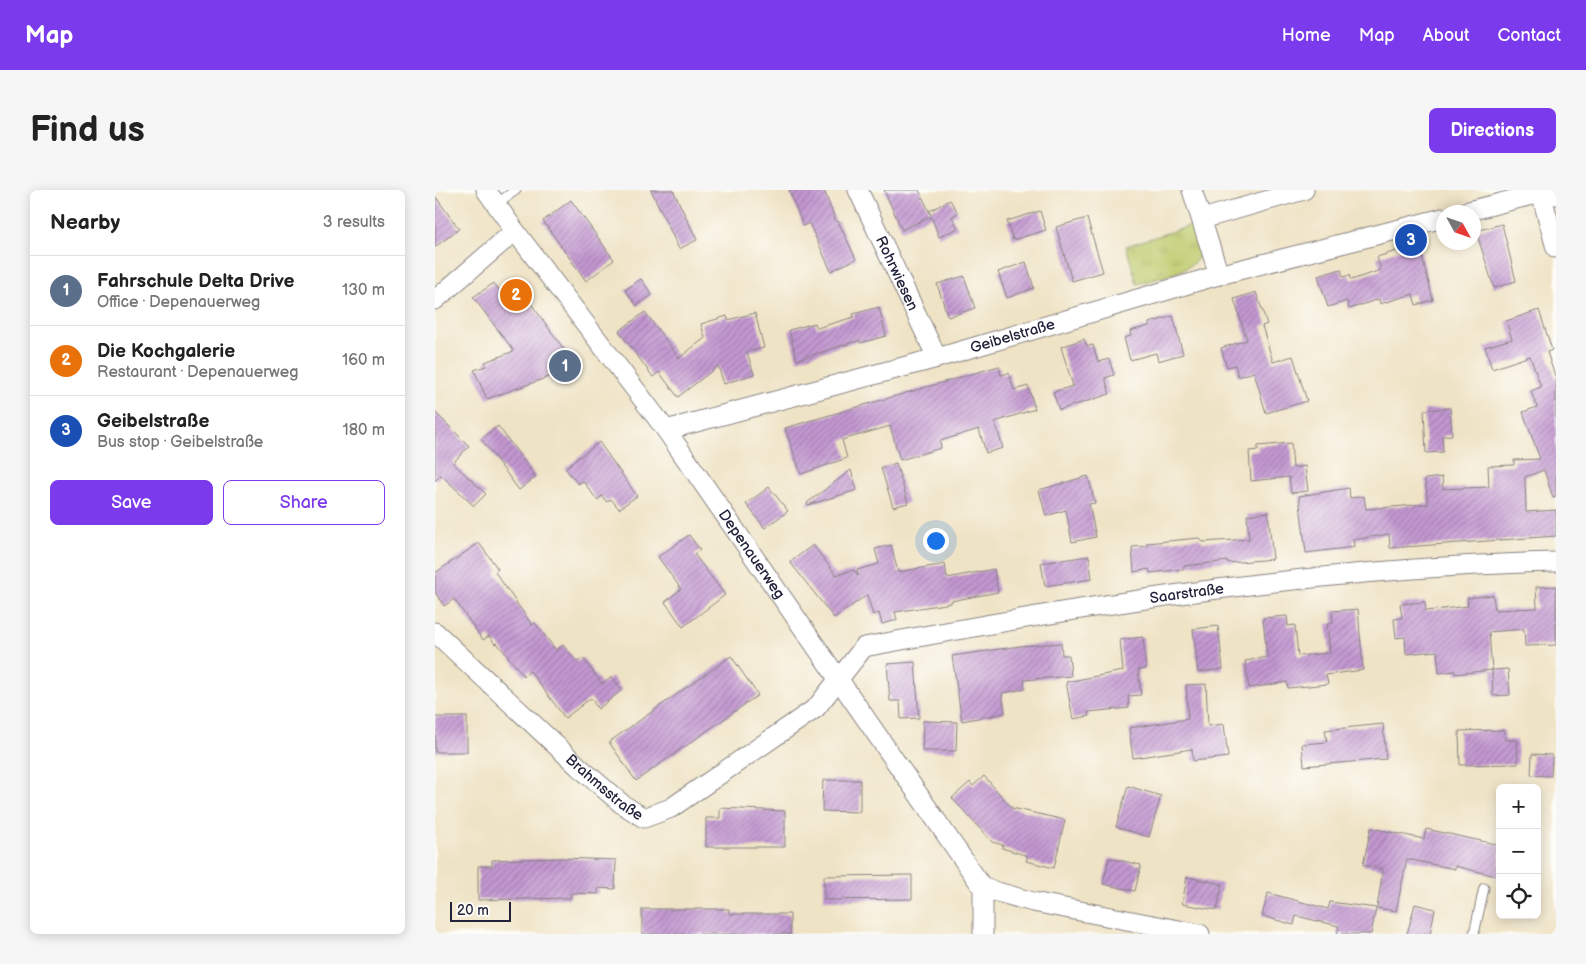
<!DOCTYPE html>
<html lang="en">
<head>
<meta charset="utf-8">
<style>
	:root { --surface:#fff; --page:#f6f6f6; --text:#222; --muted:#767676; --line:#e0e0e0; --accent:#7c3aed }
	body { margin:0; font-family:"Balsamiq Sans",sans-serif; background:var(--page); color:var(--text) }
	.controls { position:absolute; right:15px; bottom:15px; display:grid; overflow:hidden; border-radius:8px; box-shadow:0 2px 12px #0003 }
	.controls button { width:45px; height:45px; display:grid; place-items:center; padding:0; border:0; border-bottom:1px solid var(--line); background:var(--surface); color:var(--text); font:25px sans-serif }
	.compass { position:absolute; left:1001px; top:15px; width:45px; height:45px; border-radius:50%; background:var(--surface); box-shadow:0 2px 12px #0003; rotate:130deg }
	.scale { position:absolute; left:15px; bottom:12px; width:61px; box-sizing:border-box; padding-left:5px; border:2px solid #22223b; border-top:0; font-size:14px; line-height:18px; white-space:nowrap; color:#22223b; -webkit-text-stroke:4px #fdfcf7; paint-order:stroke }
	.you { position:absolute; left:500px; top:350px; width:18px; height:18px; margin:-12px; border:4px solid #fff; border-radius:50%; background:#1a73e8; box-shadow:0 0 0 8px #1a73e833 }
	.badge { display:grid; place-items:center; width:32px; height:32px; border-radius:50%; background:var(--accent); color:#fff; font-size:16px; font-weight:700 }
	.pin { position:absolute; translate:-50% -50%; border:2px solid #fff; box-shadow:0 1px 5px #0006 }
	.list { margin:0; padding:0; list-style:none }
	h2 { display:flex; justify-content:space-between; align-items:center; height:65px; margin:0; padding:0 20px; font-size:21px }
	h2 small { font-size:16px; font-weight:400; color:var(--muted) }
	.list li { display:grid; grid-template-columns:32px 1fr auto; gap:15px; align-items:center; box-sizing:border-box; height:70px; padding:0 20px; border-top:1px solid var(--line) }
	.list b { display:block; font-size:19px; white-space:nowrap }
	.list p { margin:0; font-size:16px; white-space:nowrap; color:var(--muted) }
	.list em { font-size:16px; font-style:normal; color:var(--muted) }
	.actions { display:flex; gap:10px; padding:15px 20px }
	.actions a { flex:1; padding:11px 0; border:1px solid var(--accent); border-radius:8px; text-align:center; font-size:18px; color:var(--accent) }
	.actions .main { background:var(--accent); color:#fff }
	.icon { flex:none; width:28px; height:28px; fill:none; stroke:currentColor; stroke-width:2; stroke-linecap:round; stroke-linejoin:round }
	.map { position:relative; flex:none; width:1121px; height:744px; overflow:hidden; border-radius:8px }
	header { display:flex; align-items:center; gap:30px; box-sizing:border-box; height:70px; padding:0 25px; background:var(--accent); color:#fff }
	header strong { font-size:24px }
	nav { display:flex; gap:28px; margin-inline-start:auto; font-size:18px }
	.intro { display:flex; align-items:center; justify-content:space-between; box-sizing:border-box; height:120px; padding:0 30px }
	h1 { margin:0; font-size:35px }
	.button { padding:12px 22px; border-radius:8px; background:var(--accent); color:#fff; font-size:18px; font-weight:700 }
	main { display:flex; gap:30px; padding:0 30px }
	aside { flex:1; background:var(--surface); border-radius:8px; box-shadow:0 2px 12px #0003 }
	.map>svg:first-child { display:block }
	.park { fill:url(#park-tufts); stroke:#707654 }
	.building { fill:url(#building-hatch) }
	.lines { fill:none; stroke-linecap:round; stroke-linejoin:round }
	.lane-casing { stroke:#888280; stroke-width:11 }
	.street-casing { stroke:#888280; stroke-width:21 }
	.lane { stroke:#fff; stroke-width:9 }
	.street { stroke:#fff; stroke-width:19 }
	.labels { text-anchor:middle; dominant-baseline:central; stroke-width:5; stroke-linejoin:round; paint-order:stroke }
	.street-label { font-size:15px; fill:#22223b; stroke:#fdfcf7 }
</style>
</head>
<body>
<header>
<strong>Map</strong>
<nav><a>Home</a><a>Map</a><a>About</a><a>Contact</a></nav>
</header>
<div class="intro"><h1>Find us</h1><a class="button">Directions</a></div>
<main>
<aside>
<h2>Nearby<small>3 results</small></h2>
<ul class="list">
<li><span class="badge" style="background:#5c6f8a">1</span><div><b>Fahrschule Delta Drive</b><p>Office · Depenauerweg</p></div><em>130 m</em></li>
<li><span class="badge" style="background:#e8710a">2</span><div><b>Die Kochgalerie</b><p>Restaurant · Depenauerweg</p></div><em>160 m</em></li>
<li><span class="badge" style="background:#1a4fb4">3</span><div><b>Geibelstraße</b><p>Bus stop · Geibelstraße</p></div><em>180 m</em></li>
</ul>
<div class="actions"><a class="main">Save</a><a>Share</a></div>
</aside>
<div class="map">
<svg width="1121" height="744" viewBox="0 0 1121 744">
	<defs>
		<pattern id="park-tufts" width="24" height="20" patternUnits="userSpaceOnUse" patternTransform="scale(1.25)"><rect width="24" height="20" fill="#becb6c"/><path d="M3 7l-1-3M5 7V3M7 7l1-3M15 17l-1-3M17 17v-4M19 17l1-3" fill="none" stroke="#a3ae5e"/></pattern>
		<pattern id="building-hatch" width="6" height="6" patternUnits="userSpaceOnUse" patternTransform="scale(1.25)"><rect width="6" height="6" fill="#c398d1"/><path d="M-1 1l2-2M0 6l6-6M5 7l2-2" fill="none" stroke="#9e7cab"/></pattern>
	</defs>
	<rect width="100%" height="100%" fill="#fdfcf7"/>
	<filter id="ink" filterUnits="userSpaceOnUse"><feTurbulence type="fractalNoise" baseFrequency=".02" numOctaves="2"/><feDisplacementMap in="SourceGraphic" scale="10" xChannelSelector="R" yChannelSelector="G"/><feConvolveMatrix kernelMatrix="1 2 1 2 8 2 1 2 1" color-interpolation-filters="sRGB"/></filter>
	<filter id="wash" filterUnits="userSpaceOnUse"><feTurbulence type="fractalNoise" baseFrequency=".0096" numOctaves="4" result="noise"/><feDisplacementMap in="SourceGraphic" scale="20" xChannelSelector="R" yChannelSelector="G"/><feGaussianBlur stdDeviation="1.12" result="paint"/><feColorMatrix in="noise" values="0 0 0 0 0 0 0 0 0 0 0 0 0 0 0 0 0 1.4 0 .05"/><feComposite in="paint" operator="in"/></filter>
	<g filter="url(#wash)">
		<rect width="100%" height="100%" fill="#efe3c5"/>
		<path class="park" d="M758,35C760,43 766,54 765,62C764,81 718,89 702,94L691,56Z"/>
		<g id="blocks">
			<g class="building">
				<polygon points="216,0 238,0 262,50 244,59"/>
				<polygon points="354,0 389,0 401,32 403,31 421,69 396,81 374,33 368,36"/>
				<polygon points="449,0 484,0 496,25 494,21 515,10 523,23 517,27 523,38 504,47 496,26 467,40"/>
				<polygon points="0,6 24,39 0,57"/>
				<polygon points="136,10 179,70 151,91 108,31"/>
				<polygon points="605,21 611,40 578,50 572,31"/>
				<polygon points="652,28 668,82 637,91 621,37"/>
				<polygon points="1067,34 1081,91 1059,98 1041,41"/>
				<polygon points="984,54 998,110 981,115 978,104 945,114 944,109 914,119 912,111 893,117 883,86 906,79 908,87 914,85 916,90 946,80 942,67"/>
				<polygon points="591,72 599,98 572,108 563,82"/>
				<polygon points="529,86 540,118 513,127 502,94"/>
				<polygon points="206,89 217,105 202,116 190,100"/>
				<polygon points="59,93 67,104 81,93 142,177 52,209 39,180 51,176 50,172 79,161 38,107"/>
				<polygon points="821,102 832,134 827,136 838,172 858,166 872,211 831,223 819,182 803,187 800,175 792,177 786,158 812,150 799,109"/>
				<polygon points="444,117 451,146 425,153 425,150 362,170 354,140 380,133 382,138 419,127 418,124"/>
				<polygon points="1104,120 1117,160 1112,162 1121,189 1121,307 1118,308 1109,280 1090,287 1091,322 1121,320 1121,346 955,358 954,344 918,350 919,357 871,363 864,306 914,298 915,308 929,306 931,319 993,314 990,289 1007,287 1008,299 1054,297 1053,276 1079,275 1079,270 1105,269 1088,222 1102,217 1096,201 1106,197 1095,166 1057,179 1050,157 1077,149 1071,131"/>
				<polygon points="210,122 244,168 270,148 266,134 292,126 293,130 320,123 329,158 312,162 319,184 289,194 283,176 243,207 224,182 218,187 184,141"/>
				<polygon points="738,126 748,164 723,171 721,163 695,170 689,148 696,146 695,141 714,136 714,133"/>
				<polygon points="649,149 652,156 658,155 663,172 674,169 679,185 670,188 675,204 624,220 618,202 638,196 626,157"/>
				<polygon points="564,176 566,185 574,183 579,200 593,196 600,219 560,232 568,258 551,263 544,239 505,251 506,258 465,270 455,236 407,250 412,268 366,284 350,238"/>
				<polygon points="1015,218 1017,245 1007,246 1008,262 991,263 989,220"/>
				<polygon points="0,222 34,256 18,273 51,304 39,316 6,285 0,291"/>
				<polygon points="63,236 101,287 84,300 46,249"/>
				<polygon points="164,252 202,306 184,319 176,309 172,312 167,306 162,310 148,291 143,294 130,278"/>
				<polygon points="856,253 858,278 870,276 873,301 856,303 854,287 816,291 814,261 823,260 823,256"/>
				<polygon points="461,273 473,313 458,317 446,278"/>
				<polygon points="416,280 422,300 373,315 372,313"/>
				<polygon points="653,286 660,313 654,314 661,347 637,352 631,320 611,326 604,300"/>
				<polygon points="334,297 353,321 330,338 311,314"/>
				<polygon points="833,322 838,369 793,373 793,371 749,376 749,379 715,383 714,379 699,382 697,357 712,356 712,353 764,348 768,352 814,349 812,325"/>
				<polygon points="254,345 265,360 259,364 290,405 248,437 230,412 246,399 223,367"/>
				<polygon points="44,353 63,379 60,382 97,435 100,433 121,460 128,455 142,472 148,468 167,494 177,487 187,500 163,519 156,508 130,528 95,481 89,486 62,453 60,454 54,446 48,450 19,409 9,416 0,402 0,383"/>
				<polygon points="378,355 401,385 419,380 423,386 422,380 444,374 440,359 456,355 463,382 510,374 512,388 559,379 563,402 516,411 516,413 460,422 462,430 447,434 444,423 438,425 432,405 399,428 355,372"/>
				<polygon points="654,366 657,389 610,396 606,373"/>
				<polygon points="1121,396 1121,455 1090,456 1089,439 1054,442 1057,480 1073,479 1075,505 1058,506 1057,480 1020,484 1020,481 1004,483 1002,461 971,464 970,447 961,448 959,429 967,428 965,414 990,412 991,421 1033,416 1032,408 1058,405 1060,420 1102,418 1101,397"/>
				<polygon points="923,419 928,480 891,485 893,494 853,498 852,492 814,498 810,471 832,467 828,428 852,426 853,436 860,435 863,466 895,463 892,434 898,433 897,421"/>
				<polygon points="783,436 788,479 763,482 758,439"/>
				<polygon points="708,447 711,479 703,480 706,505 693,506 694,518 653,522 654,526 638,529 631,492 688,481 685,450"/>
				<polygon points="626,453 627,465 634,465 636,486 589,490 590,499 567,503 570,523 527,531 517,466 585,456"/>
				<polygon points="296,466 323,505 201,591 174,552"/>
				<polygon points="480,472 484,528 466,529 465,511 455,511 452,474"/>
				<polygon points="771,494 773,536 789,534 793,567 758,571 757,559 698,568 694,538 753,529 751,495"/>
				<rect x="0" y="527" width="32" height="35"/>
				<polygon points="488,531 522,532 521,561 487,561"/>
				<polygon points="948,534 951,569 869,576 867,554 892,552 890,540"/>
				<polygon points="1069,540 1070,550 1082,550 1083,574 1025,575 1024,541"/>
				<polygon points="1097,564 1117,565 1116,586 1096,585"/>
				<polygon points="549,586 577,618 630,630 619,678 591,671 593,666 567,658 568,655 557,652 517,608 535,592 538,596"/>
				<polygon points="388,590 425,590 425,622 387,621"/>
				<polygon points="693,596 726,606 714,647 681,637"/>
				<polygon points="285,618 350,621 350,657 271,657 271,628 285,628"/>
				<polygon points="936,638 989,649 991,639 1065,655 1065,687 1020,676 1020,679 972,669 961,721 942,718 948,679 928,675"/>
				<polygon points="126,668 181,670 180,699 163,698 163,704 136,703 135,708 43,710 43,676 57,676 57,670"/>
				<polygon points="674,668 706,675 700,701 668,694"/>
				<polygon points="477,685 477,709 389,710 389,686"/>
				<polygon points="752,687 787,694 782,720 747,714"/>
				<polygon points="833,703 893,719 895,712 941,718 936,744 902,744 904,736 861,726 859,735 827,726"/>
				<polygon points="980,714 1000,719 995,744 972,744"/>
				<polygon points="207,719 294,719 294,724 355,724 355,744 207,744"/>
			</g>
		</g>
	</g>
	<g filter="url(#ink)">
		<use href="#blocks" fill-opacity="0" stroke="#888280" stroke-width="1"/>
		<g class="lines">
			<defs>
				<g id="lane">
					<polyline points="61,14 81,0"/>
					<polyline points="1039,744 1049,698"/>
				</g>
				<g id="street">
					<path id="s1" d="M51,0L80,41L231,240L548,698V744"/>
					<path id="s2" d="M423,0L502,168"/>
					<polyline points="757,0 784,85"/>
					<polyline points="1105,0 1121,58"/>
					<polyline points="1030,22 1105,3 1121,5"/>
					<polyline points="767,29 869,0"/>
					<polyline points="0,110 80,41"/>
					<path id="s3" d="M231,240L502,168L784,85L1008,28"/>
					<path id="s4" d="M0,442L144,577L187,614L209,628L236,618L381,518L429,457C657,414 888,377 1121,372"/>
					<polyline points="548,698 598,712 765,744"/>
				</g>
			</defs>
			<use href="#lane" class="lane-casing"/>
			<use href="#street" class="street-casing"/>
			<use href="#lane" class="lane"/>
			<use href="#street" class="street"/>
		</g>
	</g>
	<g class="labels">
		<g class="street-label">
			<text stroke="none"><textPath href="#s2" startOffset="92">Rohrwiesen</textPath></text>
			<text stroke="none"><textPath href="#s3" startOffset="359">Geibelstraße</textPath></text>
			<text stroke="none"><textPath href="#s1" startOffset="451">Depenauerweg</textPath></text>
			<text stroke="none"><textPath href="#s4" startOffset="890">Saarstraße</textPath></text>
			<text stroke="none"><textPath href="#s4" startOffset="230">Brahmsstraße</textPath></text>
		</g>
	</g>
</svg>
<div class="controls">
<button>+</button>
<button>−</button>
<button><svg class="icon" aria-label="locate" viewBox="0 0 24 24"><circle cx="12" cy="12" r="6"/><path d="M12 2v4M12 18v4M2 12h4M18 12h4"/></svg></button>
</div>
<svg class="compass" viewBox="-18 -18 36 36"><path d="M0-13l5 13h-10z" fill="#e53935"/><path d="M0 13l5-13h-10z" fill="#767676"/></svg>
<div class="scale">20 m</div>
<div class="you"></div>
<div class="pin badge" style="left:130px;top:176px;background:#5c6f8a">1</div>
<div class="pin badge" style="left:81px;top:105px;background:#e8710a">2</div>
<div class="pin badge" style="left:976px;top:50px;background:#1a4fb4">3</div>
</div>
</main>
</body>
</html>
